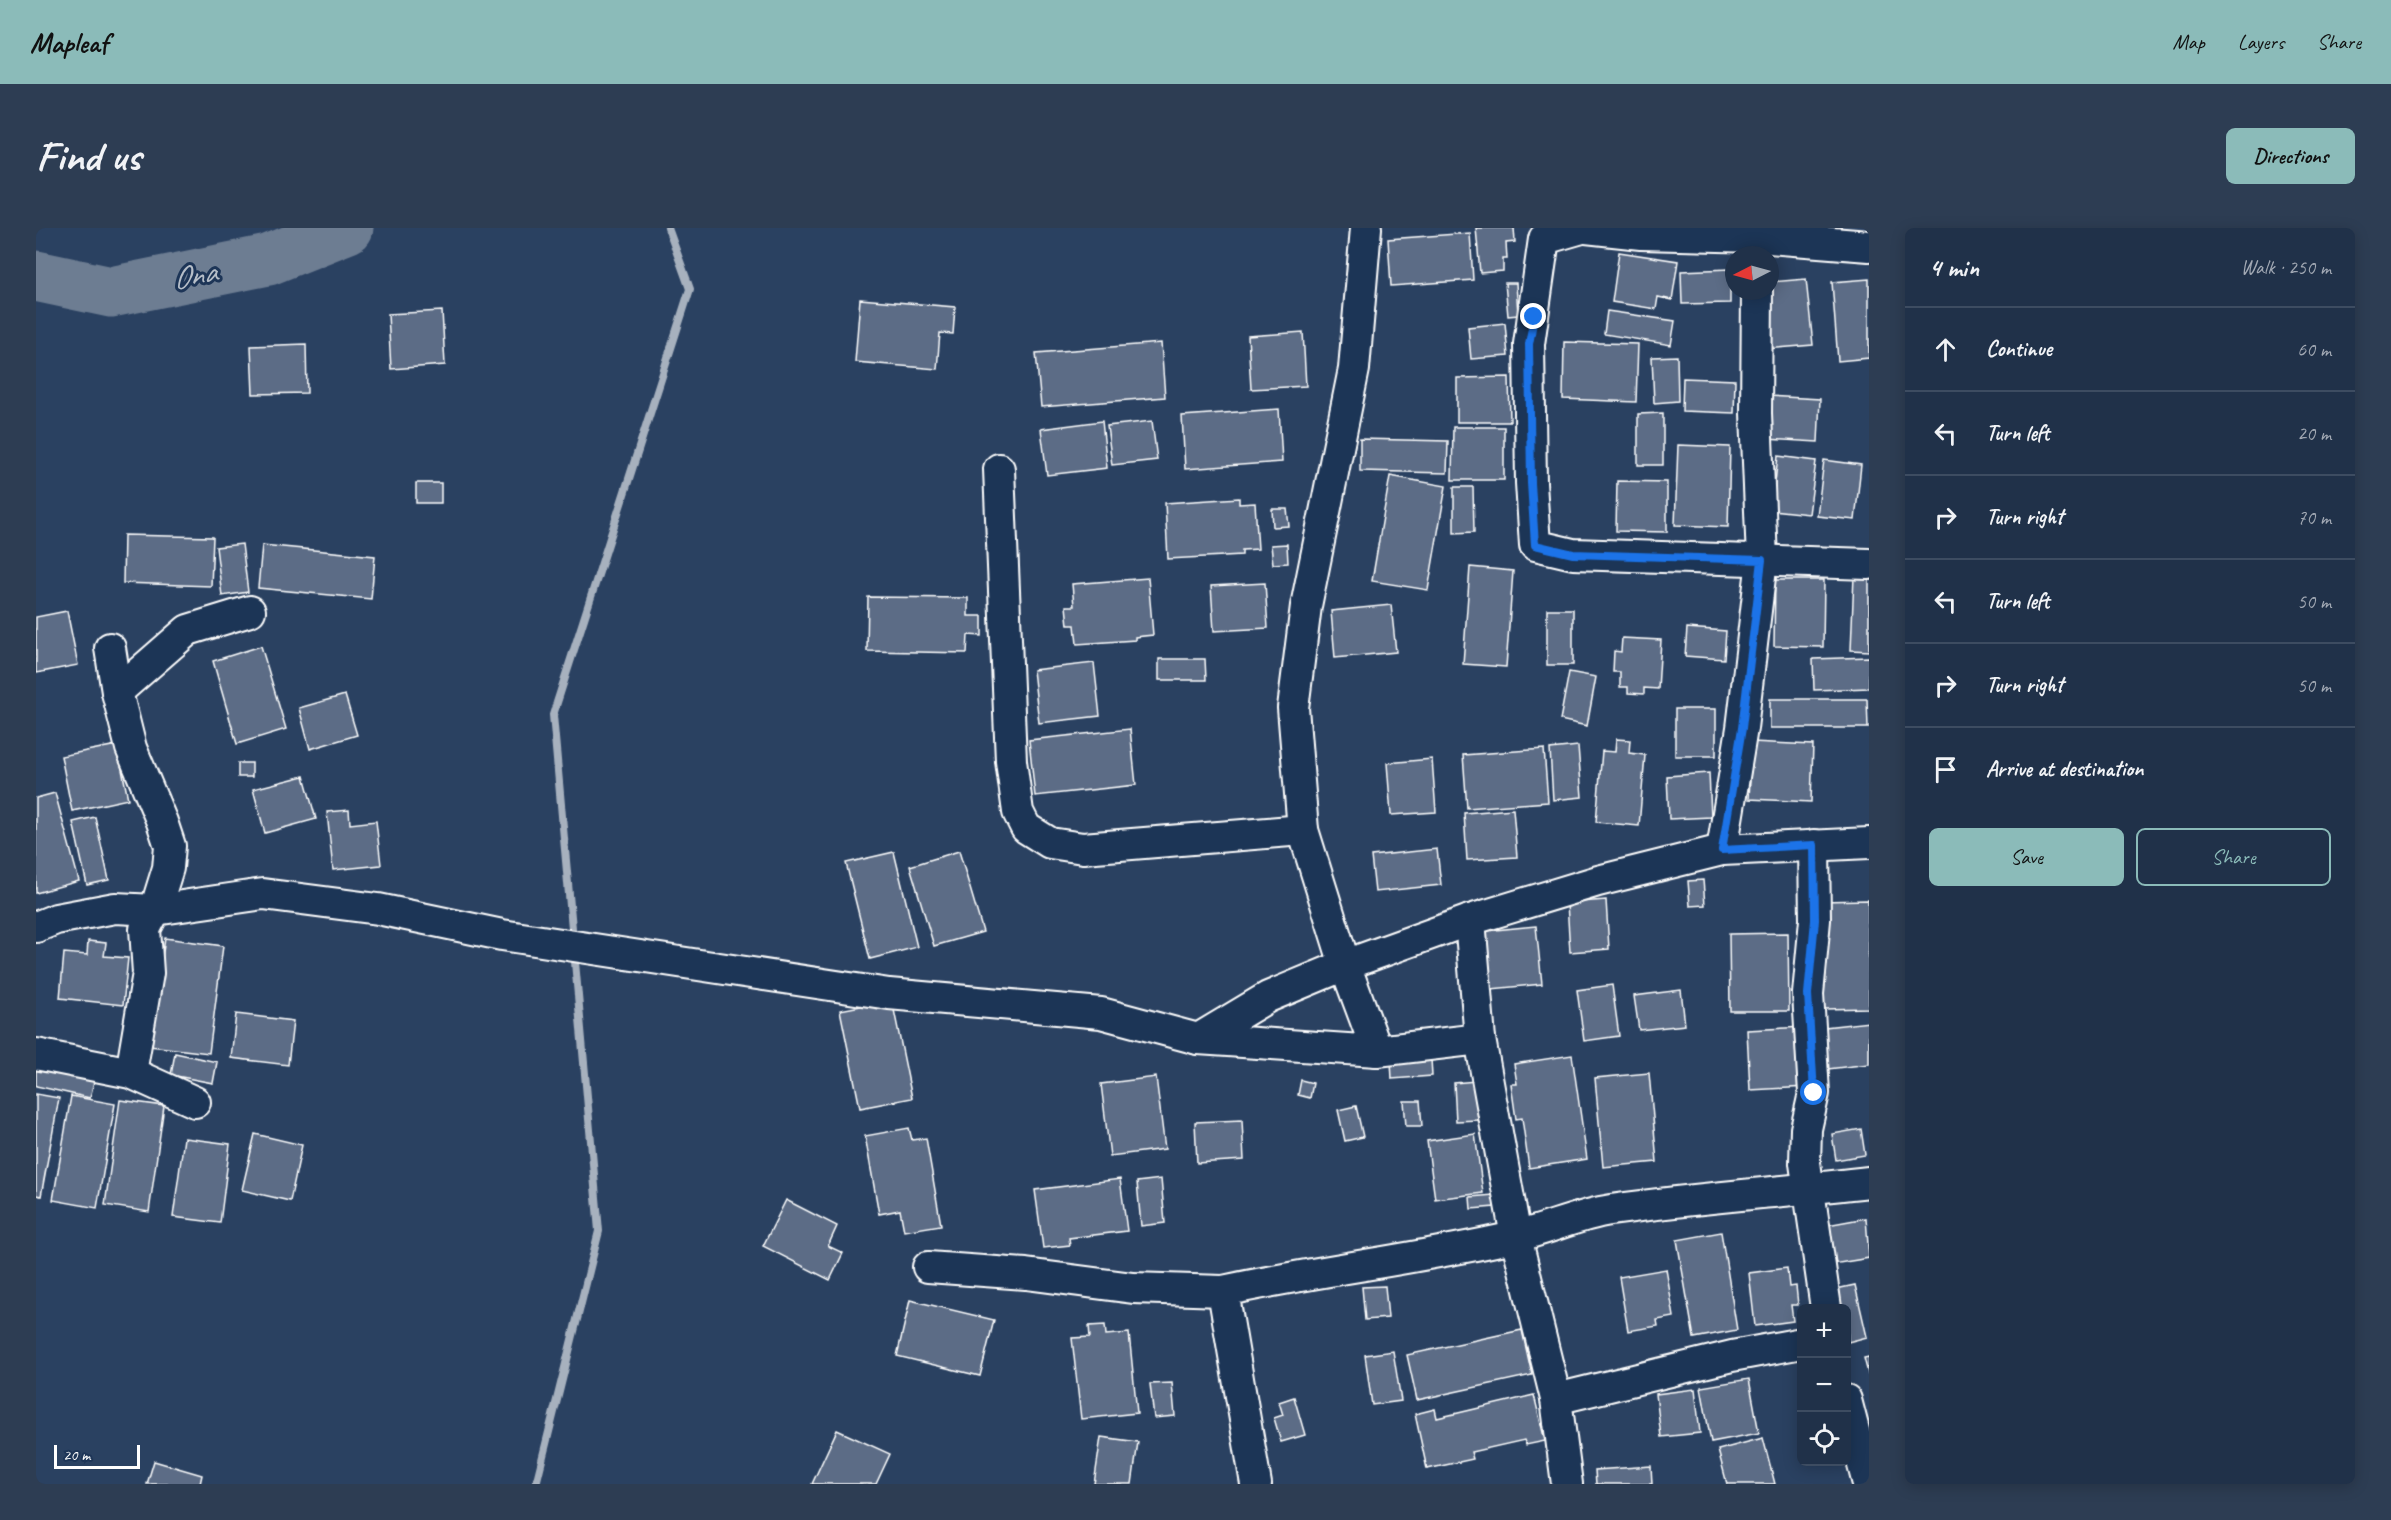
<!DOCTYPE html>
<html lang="en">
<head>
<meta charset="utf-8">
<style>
	:root { --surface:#203149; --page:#2d3d53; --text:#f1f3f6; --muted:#a2a9b4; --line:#3d4c61; --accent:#8bbbb9 }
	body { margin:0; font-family:Caveat,sans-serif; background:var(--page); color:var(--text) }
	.controls { position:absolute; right:18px; bottom:18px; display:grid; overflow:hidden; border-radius:9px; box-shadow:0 3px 15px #0003 }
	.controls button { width:54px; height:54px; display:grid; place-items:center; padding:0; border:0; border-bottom:2px solid var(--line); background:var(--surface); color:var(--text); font:30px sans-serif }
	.compass { position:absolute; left:1689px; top:18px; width:54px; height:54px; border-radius:50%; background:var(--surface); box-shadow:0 3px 15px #0003; rotate:264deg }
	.scale { position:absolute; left:18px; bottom:15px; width:86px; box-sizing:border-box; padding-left:6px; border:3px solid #fff; border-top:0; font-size:16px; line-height:21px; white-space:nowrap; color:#fff; -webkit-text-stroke:4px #1d3557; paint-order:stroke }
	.stop { position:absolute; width:18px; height:18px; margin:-14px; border:4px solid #1a73e8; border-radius:50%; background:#fff }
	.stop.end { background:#1a73e8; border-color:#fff; box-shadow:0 2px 6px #0008 }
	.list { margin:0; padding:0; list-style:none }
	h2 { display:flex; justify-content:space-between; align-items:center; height:78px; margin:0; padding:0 24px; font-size:26px }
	h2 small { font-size:20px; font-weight:400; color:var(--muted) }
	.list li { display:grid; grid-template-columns:39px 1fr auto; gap:18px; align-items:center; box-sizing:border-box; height:84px; padding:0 24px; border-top:2px solid var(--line) }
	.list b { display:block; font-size:22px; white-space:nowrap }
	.list em { font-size:20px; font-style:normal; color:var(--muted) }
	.actions { display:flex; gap:12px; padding:18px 24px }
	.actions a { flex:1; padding:14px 0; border:2px solid var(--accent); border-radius:9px; text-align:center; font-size:21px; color:var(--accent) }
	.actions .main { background:var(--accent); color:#111 }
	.icon { flex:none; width:33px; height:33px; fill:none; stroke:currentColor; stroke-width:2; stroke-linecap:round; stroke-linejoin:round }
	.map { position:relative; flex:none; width:1833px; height:1256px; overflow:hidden; border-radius:9px }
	header { display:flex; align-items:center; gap:36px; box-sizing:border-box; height:84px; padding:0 30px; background:var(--accent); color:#111 }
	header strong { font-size:28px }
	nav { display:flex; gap:33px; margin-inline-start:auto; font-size:21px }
	.intro { display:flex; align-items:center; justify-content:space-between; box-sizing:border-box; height:144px; padding:0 36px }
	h1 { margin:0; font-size:42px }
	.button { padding:15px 27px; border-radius:9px; background:var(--accent); color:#111; font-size:21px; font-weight:700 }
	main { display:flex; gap:36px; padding:0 36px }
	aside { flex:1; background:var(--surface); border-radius:9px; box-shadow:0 3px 15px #0003 }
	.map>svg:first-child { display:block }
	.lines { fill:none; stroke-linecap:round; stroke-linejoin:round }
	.stream { stroke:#a7b1be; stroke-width:8 }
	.river { stroke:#6d7d92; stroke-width:51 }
	.building { fill:#5b6c86; stroke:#fff; stroke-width:1.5 }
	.minor-casing { stroke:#fff; stroke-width:34 }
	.minor { stroke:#1d3557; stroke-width:30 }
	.route { stroke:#1a73e8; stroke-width:8 }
	.labels { text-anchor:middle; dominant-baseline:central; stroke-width:6; stroke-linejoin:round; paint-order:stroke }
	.water-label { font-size:32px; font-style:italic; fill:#b6bec8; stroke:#1d3557 }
</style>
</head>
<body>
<header>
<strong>Mapleaf</strong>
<nav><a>Map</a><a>Layers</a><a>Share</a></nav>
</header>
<div class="intro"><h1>Find us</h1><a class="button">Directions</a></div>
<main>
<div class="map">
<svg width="1833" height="1256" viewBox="0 0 1833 1256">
	<rect width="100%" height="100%" fill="#2a4161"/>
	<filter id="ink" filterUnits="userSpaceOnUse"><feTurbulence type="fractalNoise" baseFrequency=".0167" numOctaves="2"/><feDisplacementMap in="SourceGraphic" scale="12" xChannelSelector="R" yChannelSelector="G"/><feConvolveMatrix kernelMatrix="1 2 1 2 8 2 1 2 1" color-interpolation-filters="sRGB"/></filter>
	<g filter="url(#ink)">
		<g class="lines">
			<polyline class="stream" points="500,1256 563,1003 517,487 654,61 632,0"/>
			<polyline class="river" points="0,48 75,64 232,32 312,0"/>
		</g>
		<g class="building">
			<polygon points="1440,0 1478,0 1479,14 1470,15 1471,31 1467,31 1467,43 1444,45"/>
			<polygon points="1434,5 1437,52 1355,58 1352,11"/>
			<polygon points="1583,24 1642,33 1636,72 1622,69 1620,81 1576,74"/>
			<polygon points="1694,41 1694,75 1646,76 1645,43"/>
			<polygon points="1770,51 1777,117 1730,121 1734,54"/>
			<polygon points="1833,51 1833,130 1802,133 1796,54"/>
			<polygon points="1469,55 1480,55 1482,87 1472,88"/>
			<polygon points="824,71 919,79 917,106 904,105 901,141 819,134"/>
			<polygon points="406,83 409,137 355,141 352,86"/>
			<polygon points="1571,83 1639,93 1635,117 1568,106"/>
			<polygon points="1469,95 1472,128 1435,131 1432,99"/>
			<polygon points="1267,104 1270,158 1215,161 1212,108"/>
			<polygon points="1528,114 1602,116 1600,174 1527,171"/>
			<polygon points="1125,115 1129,169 1005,179 1000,125"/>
			<polygon points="270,116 271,165 217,166 215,118"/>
			<polygon points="1641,128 1642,173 1618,175 1616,129"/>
			<polygon points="1473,149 1474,194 1421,194 1421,150"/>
			<polygon points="1647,150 1699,152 1698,185 1646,183"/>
			<polygon points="1732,168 1784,171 1782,214 1730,211"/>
			<polygon points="1243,181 1246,234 1149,241 1146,188"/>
			<polygon points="1627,185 1627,237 1602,237 1602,186"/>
			<polygon points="1066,193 1071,240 1011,247 1005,201"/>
			<polygon points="1116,193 1121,232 1076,237 1071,198"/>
			<polygon points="1417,199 1468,199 1468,252 1416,252"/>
			<polygon points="1324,211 1412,213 1411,245 1324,243"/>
			<polygon points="1642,217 1694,219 1692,299 1639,297"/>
			<polygon points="1742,228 1780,233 1773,286 1736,282"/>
			<polygon points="1788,232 1825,237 1819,292 1781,288"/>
			<polygon points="1354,248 1410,258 1392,362 1336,353"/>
			<polygon points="1581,253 1631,254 1631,304 1580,303"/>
			<rect x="380" y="255" width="25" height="20"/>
			<polygon points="1418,259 1437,259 1438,304 1418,305"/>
			<polygon points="1203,270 1203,276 1219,275 1222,321 1206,322 1206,327 1132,331 1129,275"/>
			<polygon points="1236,281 1251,281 1253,298 1237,299"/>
			<polygon points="88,307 177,309 175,358 87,355"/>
			<polygon points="206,316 212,364 186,368 180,319"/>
			<polygon points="1251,316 1252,335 1237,336 1235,317"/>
			<polygon points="226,317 339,328 335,371 222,360"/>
			<polygon points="1434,339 1477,343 1470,439 1427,436"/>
			<polygon points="1818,348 1833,349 1833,423 1815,422"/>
			<polygon points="1112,350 1117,407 1099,409 1099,412 1041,416 1039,397 1032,397 1030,378 1038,378 1036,356"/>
			<polygon points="1739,352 1788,352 1787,419 1738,418"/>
			<polygon points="1229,355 1232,400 1178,403 1175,358"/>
			<polygon points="832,369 932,370 932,388 946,388 946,408 932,407 931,425 831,423"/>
			<polygon points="1355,377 1360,424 1299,430 1295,383"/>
			<rect x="1511" y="381" width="26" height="56"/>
			<polygon points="31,383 42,437 0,445 0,389"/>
			<polygon points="1651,400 1690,403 1688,431 1649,428"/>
			<polygon points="1586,410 1625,412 1622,461 1608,460 1608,466 1592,465 1592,459 1584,459 1584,444 1577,444 1578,423 1585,424"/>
			<polygon points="225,418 250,501 201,516 177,433"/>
			<polygon points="1833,429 1833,460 1778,462 1777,431"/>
			<polygon points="1123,431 1169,431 1170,452 1123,452"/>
			<polygon points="1058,435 1064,488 1003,495 997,442"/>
			<polygon points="1533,444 1560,449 1551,498 1524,492"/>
			<polygon points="309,467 321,507 274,521 263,480"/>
			<polygon points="1734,471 1831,471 1832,500 1734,500"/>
			<rect x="1639" y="481" width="41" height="47"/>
			<polygon points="1094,501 1100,557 999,568 993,512"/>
			<polygon points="1580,511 1594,512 1593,525 1609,527 1603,598 1560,594 1566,523 1579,524"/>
			<polygon points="1716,514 1777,517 1775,574 1713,571"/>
			<polygon points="81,517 92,571 36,583 25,528"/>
			<polygon points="1542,518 1546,569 1517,572 1514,521"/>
			<polygon points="1508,521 1512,574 1431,580 1427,527"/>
			<polygon points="1396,531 1400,584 1355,587 1351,535"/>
			<rect x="202" y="535" width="14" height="14"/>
			<polygon points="1673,545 1675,589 1633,591 1631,548"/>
			<polygon points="268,548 280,591 229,605 217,561"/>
			<polygon points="19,565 43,653 0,665 0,570"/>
			<polygon points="1477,581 1481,629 1431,632 1428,585"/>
			<polygon points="313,582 314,596 340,593 345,637 297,642 291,584"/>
			<polygon points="59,589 73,652 51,657 37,594"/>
			<polygon points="1401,621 1405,657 1339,664 1335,628"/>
			<polygon points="923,623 947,704 898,718 874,638"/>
			<polygon points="858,624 881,719 834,731 810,635"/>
			<polygon points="1667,652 1669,677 1654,678 1652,653"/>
			<polygon points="1570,672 1573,721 1534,724 1531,675"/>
			<polygon points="1832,672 1833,780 1788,781 1785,673"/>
			<polygon points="1500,698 1506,756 1455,761 1449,703"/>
			<polygon points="1752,705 1753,783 1694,783 1693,706"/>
			<polygon points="129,710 187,718 173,825 114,818"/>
			<polygon points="52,713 70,715 68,728 92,730 87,777 24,770 28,725 51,727"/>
			<polygon points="1576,757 1583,808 1548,813 1541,762"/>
			<polygon points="1645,762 1649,797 1603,802 1598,768"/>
			<polygon points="856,772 876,870 824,880 804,782"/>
			<polygon points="200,786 257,793 252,837 195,830"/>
			<polygon points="1833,794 1833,836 1784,842 1780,800"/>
			<polygon points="1768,799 1771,859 1714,862 1711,802"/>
			<polygon points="139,825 181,834 177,855 135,847"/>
			<polygon points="1536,827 1551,931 1493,940 1486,890 1480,891 1475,856 1481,856 1478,836"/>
			<polygon points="1395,831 1396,848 1356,851 1355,833"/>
			<polygon points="0,832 60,845 54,870 0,858"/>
			<polygon points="1613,845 1621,934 1567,939 1559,850"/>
			<polygon points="1120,849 1129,921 1074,928 1065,856"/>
			<polygon points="1265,852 1277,855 1274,870 1262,867"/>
			<polygon points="1440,853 1442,892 1420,893 1418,855"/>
			<polygon points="0,866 23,870 5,968 0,967"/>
			<polygon points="35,868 79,876 61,980 17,972"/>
			<polygon points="84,872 128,878 113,984 69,977"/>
			<polygon points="1368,873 1384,873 1386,898 1370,898"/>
			<polygon points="1320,878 1327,909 1309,913 1302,882"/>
			<polygon points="1206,892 1208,932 1161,935 1159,894"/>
			<polygon points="873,900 876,912 890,910 905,997 868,1003 864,982 843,986 829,908"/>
			<polygon points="1825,901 1829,927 1800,932 1796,906"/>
			<polygon points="219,906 266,917 254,973 206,962"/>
			<polygon points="1439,906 1447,965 1399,971 1391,913"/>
			<polygon points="148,910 194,916 184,995 137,989"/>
			<polygon points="1084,951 1091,1003 1033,1010 1034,1017 1007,1020 999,962"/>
			<polygon points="1125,951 1129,995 1105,998 1101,954"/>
			<polygon points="1458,967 1459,979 1435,981 1434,969"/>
			<polygon points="750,972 801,998 792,1018 807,1025 794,1052 727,1018"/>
			<polygon points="1830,990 1833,1030 1797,1036 1791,997"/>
			<polygon points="1685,1004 1701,1102 1658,1110 1641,1012"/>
			<polygon points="1751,1040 1753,1059 1760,1058 1762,1077 1755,1077 1757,1093 1719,1098 1713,1045"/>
			<polygon points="1630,1041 1638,1089 1621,1092 1622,1098 1592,1103 1583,1049"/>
			<polygon points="1819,1057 1831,1109 1812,1114 1810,1080 1804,1080 1800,1061"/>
			<polygon points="1349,1058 1352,1090 1329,1092 1326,1059"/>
			<polygon points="874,1072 958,1092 944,1148 861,1128"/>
			<polygon points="1069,1097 1070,1107 1093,1105 1101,1185 1045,1191 1036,1110 1054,1109 1053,1098"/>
			<polygon points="1486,1102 1496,1147 1381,1172 1371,1127"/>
			<polygon points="1357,1123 1365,1173 1336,1177 1329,1127"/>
			<polygon points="1833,1129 1833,1149 1828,1130"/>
			<polygon points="1713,1151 1723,1205 1675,1214 1665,1159"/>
			<polygon points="1136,1155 1139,1188 1118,1190 1114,1156"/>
			<polygon points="1659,1161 1664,1205 1625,1209 1620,1166"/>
			<polygon points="1498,1167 1509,1213 1490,1217 1488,1212 1435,1224 1437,1231 1391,1241 1379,1186 1399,1181 1401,1190"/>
			<polygon points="1258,1169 1269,1207 1245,1214 1238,1190 1247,1187 1243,1174"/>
			<polygon points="801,1202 854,1226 840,1256 776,1256"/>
			<polygon points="1065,1209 1102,1214 1096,1256 1058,1256"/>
			<polygon points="1727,1210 1739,1256 1691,1256 1682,1222"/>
			<polygon points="118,1233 166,1247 164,1256 111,1256"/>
			<polygon points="1615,1238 1616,1256 1560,1256 1559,1242"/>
		</g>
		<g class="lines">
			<defs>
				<g id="minor">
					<polyline points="1330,0 1318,141 1270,378 1257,480 1267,602 1309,737 1341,823"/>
					<polyline points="1546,0 1508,11 1493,116 1495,255 1499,317 1537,326 1833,336"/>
					<polyline points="1550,0 1605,6 1721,9 1833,18"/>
					<polyline points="963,241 975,533 982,584 990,600 1014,615 1047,620 1267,602"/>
					<polyline points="74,420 81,464 95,520 126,594 134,618 132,640 119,682 109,701 112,745 95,845"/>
					<polyline points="81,464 152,402 214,383"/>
					<polyline points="1778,617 1779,692 1772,766 1778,865 1770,901 1769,935 1790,1080"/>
					<polyline points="1686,622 1706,500 1726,332 1720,185 1721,63"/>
					<polyline points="1434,692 1444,811 1480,1009 1520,1171 1531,1256"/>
					<polyline points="0,699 20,691 79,680 119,682 227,666 342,681 466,707 853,766 1065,785 1162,811 1341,823 1444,811"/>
					<polyline points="1162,811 1232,769 1309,737 1434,692 1562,653 1686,622 1833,615"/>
					<polyline points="0,826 95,845 159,874"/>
					<polyline points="892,1039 990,1046 1097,1060 1187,1063"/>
					<polyline points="1520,1171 1696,1128 1766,1115"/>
					<polyline points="1810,1172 1832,1256"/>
					<path d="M1220,1256L1187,1063C1283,1042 1382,1031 1478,1009C1511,1002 1541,987 1575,982C1660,970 1747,964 1833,954"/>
				</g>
			</defs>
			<use href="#minor" class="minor-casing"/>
			<use href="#minor" class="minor"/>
		</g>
	</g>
	<g class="lines" filter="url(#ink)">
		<polyline class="route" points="1498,89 1493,116 1495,255 1499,317 1537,326 1726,332 1706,500 1686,622 1778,617 1779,692 1772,766 1778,865"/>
	</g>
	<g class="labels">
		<g class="water-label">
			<text transform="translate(158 47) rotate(-11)">Ona</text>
		</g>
	</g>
</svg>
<div class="controls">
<button>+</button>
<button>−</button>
<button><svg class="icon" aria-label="locate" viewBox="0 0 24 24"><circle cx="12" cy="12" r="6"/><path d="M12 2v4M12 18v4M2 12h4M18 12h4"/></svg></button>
</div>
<svg class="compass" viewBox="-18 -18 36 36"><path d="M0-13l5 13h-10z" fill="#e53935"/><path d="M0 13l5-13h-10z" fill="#a2a9b4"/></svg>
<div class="scale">20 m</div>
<div class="stop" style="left:1778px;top:865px"></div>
<div class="stop end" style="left:1498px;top:89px"></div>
</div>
<aside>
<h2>4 min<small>Walk · 250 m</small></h2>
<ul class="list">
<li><svg class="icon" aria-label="ahead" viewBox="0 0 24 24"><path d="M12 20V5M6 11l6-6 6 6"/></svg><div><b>Continue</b></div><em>60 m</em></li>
<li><svg class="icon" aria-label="left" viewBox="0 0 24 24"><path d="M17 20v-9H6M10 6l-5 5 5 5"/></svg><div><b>Turn left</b></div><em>20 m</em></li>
<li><svg class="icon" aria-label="right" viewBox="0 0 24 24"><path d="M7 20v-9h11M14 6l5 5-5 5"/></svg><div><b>Turn right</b></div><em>70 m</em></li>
<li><svg class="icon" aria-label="left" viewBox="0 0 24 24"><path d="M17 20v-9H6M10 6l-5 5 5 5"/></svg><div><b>Turn left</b></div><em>50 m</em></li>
<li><svg class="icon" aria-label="right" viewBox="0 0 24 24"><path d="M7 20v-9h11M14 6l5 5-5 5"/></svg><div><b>Turn right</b></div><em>50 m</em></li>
<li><svg class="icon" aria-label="arrive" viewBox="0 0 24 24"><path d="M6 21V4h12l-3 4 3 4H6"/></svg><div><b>Arrive at destination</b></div></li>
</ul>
<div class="actions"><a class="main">Save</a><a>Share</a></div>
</aside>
</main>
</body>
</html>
